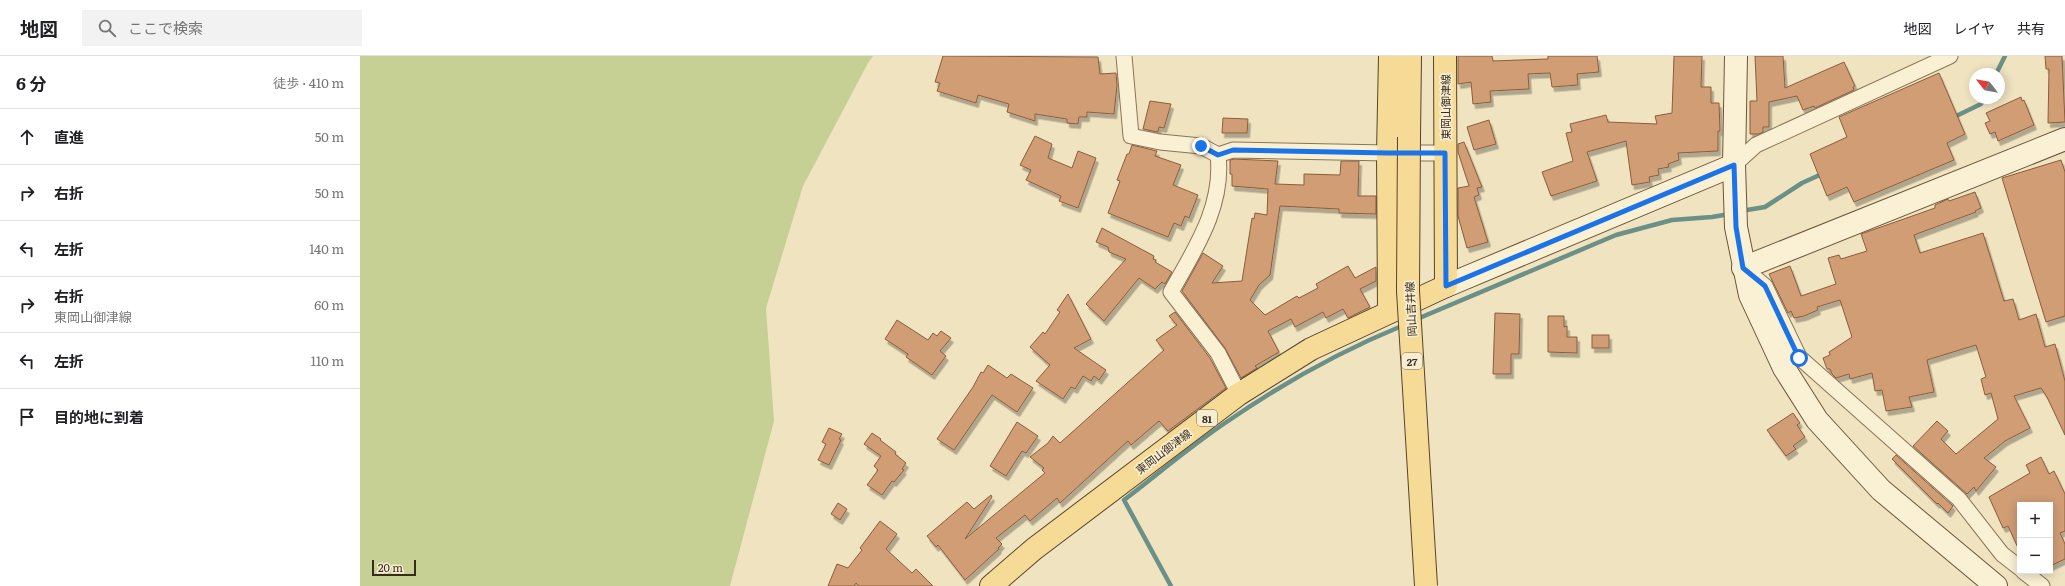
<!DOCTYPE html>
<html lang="ja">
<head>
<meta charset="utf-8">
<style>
	:root { --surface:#fff; --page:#f2f2f2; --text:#202124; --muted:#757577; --line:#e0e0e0 }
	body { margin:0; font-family:Literata,"Noto Sans JP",serif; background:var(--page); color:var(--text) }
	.controls { position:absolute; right:12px; bottom:12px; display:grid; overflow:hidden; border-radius:0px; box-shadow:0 2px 10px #0003 }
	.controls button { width:36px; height:36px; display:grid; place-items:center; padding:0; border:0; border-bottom:1px solid var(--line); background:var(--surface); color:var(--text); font:20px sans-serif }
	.compass { position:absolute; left:1609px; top:12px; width:36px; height:36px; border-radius:50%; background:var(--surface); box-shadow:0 2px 10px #0003; rotate:301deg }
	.scale { position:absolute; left:12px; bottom:10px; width:44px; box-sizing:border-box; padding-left:4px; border:2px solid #392b1c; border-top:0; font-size:11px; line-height:14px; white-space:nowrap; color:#392b1c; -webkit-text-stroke:3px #f7edd0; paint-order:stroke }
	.stop { position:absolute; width:12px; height:12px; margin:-9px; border:3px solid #1a73e8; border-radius:50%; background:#fff }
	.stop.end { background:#1a73e8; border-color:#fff; box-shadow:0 1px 4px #0008 }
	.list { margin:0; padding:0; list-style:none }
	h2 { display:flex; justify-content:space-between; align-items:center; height:52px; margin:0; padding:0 16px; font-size:17px }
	h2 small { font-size:13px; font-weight:400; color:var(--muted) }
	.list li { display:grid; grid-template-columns:26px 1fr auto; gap:12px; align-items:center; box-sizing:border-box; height:56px; padding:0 16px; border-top:1px solid var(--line) }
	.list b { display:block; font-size:15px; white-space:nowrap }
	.list p { margin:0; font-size:13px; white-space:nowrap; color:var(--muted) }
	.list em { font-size:13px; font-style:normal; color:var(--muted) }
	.icon { flex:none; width:22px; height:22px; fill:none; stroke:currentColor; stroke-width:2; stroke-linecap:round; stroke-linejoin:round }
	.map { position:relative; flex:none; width:1705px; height:530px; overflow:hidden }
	header { display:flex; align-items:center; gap:24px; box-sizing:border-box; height:56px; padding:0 20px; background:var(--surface); border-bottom:1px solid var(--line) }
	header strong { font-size:19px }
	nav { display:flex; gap:22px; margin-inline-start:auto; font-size:14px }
	.search { width:280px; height:36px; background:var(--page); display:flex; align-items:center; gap:10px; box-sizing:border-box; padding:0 14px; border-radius:0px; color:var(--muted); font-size:15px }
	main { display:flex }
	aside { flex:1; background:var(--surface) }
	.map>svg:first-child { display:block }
	.green { fill:#c6cf94 }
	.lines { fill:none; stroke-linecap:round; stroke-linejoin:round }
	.stream { stroke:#6a9088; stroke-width:4.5 }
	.building { fill:#d09d74; stroke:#8b5d3c; filter:url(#shadow) }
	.street-casing { stroke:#8a7457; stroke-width:17 }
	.secondary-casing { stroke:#6c553b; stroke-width:24 }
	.primary-casing { stroke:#58422c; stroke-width:24 }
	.street { stroke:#faf0d4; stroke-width:15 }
	.secondary { stroke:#faf0d4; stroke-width:22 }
	.primary { stroke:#f6db96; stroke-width:22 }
	.primary-bridge-casing { stroke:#58422c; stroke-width:24; stroke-linecap:butt }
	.primary-bridge { stroke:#f6db96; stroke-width:22 }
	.route { stroke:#1a73e8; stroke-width:5 }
	.labels { text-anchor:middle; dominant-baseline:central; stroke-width:3.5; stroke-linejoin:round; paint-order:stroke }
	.shield { fill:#f7edd0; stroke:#726552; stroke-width:1 }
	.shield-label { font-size:10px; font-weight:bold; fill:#392b1c }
	.street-label { font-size:11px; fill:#392b1c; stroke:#f7edd0 }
</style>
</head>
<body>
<header>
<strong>地図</strong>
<div class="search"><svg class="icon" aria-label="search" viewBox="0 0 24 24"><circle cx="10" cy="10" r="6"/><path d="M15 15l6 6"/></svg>ここで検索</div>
<nav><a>地図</a><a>レイヤ</a><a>共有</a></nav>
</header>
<main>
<aside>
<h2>6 分<small>徒歩 · 410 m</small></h2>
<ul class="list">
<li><svg class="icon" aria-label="ahead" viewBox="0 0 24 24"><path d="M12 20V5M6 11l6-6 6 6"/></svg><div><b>直進</b></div><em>50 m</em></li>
<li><svg class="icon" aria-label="right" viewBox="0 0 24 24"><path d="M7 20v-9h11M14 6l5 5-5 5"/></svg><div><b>右折</b></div><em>50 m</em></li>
<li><svg class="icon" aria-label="left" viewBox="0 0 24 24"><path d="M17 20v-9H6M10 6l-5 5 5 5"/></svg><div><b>左折</b></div><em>140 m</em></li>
<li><svg class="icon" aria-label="right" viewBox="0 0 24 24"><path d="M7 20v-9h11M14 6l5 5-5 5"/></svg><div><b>右折</b><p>東岡山御津線</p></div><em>60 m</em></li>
<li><svg class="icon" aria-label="left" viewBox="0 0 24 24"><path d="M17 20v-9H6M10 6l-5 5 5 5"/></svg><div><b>左折</b></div><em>110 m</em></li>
<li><svg class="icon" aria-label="arrive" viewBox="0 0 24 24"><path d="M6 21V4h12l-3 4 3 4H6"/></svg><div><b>目的地に到着</b></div></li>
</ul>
</aside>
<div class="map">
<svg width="1705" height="530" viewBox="0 0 1705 530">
	<defs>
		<filter id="shadow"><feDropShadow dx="2.5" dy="4.5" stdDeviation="0" flood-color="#0004"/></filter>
	</defs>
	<rect width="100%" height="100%" fill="#f0e3c0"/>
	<polygon class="green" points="0,0 513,0 508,7 443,130 406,252 414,365 370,530 0,530"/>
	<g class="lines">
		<g class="stream">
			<polyline points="1636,18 1645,0"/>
			<polyline points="1592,62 1621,48 1624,42"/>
			<polyline points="1381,155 1405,151 1442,127 1464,117"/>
			<polyline points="1057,263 1256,179 1312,164 1352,161 1370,158"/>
			<path d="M811,530L764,444C798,418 832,389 868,365C923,327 983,294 1044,269"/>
		</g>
	</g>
	<g class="building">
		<polygon points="583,0 738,1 740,18 756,17 757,29 754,58 727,56 727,61 719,61 718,68 707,67 707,63 675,58 675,65 647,56 649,48 618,39 616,47 577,35 580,27 575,26"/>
		<polygon points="1098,0 1132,0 1133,5 1188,3 1188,0 1237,0 1239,16 1217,18 1218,29 1192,31 1190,17 1168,18 1169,33 1130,35 1131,46 1113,48 1111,26 1098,28"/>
		<polygon points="1314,0 1342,0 1341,31 1351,31 1351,47 1359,47 1360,75 1358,75 1358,95 1318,97 1319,104 1308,108 1309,111 1298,113 1299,119 1289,121 1290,126 1272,129 1266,85 1227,96 1237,125 1191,140 1182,116 1213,105 1206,77 1212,76 1210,68 1246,59 1248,66 1297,68 1295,60 1312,57"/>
		<polygon points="1395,0 1423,0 1425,32 1484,6 1495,30 1493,31 1494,34 1455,52 1454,50 1443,54 1437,40 1409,46 1409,71 1403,71 1403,76 1399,78 1390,78 1390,45 1397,45"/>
		<polygon points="1685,0 1702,0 1705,66 1688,67 1689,13 1686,13"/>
		<polygon points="1579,17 1605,78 1587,87 1594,104 1494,146 1487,131 1467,140 1450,98 1487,81 1479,61"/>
		<polygon points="1661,41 1662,45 1664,44 1674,69 1638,85 1635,76 1630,78 1625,67 1630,65 1626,57"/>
		<polygon points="790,45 811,48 804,72 799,71 798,76 783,73"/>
		<polygon points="863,62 888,63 887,77 862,77"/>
		<polygon points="1129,64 1136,88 1114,94 1107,71"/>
		<polygon points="675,80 692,88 688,102 712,112 718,95 736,102 718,152 699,145 701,140 666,124 671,114 660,109"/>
		<polygon points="1104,86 1122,131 1117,132 1119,139 1114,141 1128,186 1107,192 1098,160 1098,132 1109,130 1098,96 1098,88"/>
		<polygon points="772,89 797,95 795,100 821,109 813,129 838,139 829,162 825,160 821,170 814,167 808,181 748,157 760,125 757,124 767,98 769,98"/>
		<polygon points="874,103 918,105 915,128 944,129 944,118 980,119 981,105 999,105 998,140 1016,140 1016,158 979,157 979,153 920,150 910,219 899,229 890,244 905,259 937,240 939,242 958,232 956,228 988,210 995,222 1016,211 1016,225 1000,233 1010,251 988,262 983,253 966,262 963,256 935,271 931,263 908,275 919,296 895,310 897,312 881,322 865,292 822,235 843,197 863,210 852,227 882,225 892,162 894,163 895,157 907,159 908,133 872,130 872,118 870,118 870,104"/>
		<polygon points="1701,104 1705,116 1705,260 1686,266 1642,122"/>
		<polygon points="1615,136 1621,152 1615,155 1616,156 1554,179 1560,197 1623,177 1644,245 1653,243 1659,264 1676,258 1685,291 1695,288 1705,325 1705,379 1687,341 1681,332 1654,340 1670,372 1645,385 1624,402 1636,411 1616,435 1614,431 1607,438 1553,390 1577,365 1588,375 1581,383 1596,398 1638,363 1631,337 1625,339 1621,323 1626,321 1616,289 1567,304 1574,336 1549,341 1552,351 1526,355 1522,334 1515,335 1512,317 1490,323 1489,318 1476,322 1472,318 1470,313 1467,313 1463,302 1470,299 1469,296 1492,281 1480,244 1457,251 1458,254 1444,260 1434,262 1431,255 1428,257 1409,218 1430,210 1441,240 1476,228 1468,202 1479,199 1481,203 1507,195 1501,178 1575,152 1575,149 1588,143 1589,145"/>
		<polygon points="742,172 794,200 793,203 796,204 795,206 812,216 805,228 802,226 795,233 779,222 744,265 726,248 766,203 749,196 748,191 736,186"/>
		<polygon points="708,238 731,283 714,292 746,314 739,324 734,320 731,325 723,320 715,333 711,331 703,343 676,325 690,309 670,291 683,276 685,278 700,256 697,254"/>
		<polygon points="815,256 850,302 866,332 808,375 799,365 771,389 768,385 700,447 697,442 670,465 665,459 636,482 642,488 638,492 639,493 605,524 578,489 576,491 567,480 607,446 614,453 631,439 632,441 605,483 685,417 682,414 684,412 670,401 688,387 693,380 700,387 804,294 796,284 817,269 809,260"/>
		<polygon points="1135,257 1160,258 1159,298 1151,298 1151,318 1133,318"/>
		<polygon points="1188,260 1204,260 1204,271 1207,270 1207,281 1217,281 1217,297 1188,296"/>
		<polygon points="537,264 568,284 573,277 577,280 581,275 591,282 580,295 586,300 572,319 546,301 548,298 525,283"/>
		<rect x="1232" y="279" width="17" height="13"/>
		<polygon points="628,309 647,322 651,318 673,332 657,356 632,339 594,394 577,383 613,331 621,316 623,317"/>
		<polygon points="1433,357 1440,367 1437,369 1445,381 1433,390 1436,393 1426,400 1407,374"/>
		<polygon points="657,366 678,380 666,397 662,395 646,420 630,410"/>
		<polygon points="469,372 482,378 479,383 481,384 469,409 458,404 466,388 462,386"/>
		<polygon points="512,377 521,383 520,384 536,396 535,398 546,407 542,413 544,414 534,426 532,425 522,439 507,429 518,414 514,410 521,400 504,388"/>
		<polygon points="1536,399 1592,449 1593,450 1588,457 1578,447 1577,448 1532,403"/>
		<polygon points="1681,401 1689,418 1694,415 1705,438 1705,475 1700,477 1705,488 1705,503 1690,510 1690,449 1660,449 1660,496 1648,470 1643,472 1629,441 1670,417 1666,409"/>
		<polygon points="478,447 487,453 480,464 471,458"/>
		<polygon points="520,465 537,478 526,493 552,517 556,513 573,530 499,530 496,527 494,530 468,530 477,508 488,512 502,494 500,492"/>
	</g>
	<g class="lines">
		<defs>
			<g id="street">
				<polyline points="764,0 771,80 800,86 841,90 858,99 873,94 1028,97 1085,97"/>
				<path d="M858,99C864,150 835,193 811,236L858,297L879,338"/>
				<polyline points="1374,109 1396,89 1590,0"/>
				<polyline points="1383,212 1405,230 1439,301 1599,443 1642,498 1660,512"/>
				<polyline points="1663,515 1682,530"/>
			</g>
			<g id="secondary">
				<polyline points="1376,0 1374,109 1376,171 1390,239 1424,312 1457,364 1521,434 1636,530"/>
				<polyline points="1383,212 1705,83"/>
				<polyline points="1086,230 1374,109"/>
			</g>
			<g id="primary">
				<polyline points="1049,81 1050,0"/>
				<polyline points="1029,256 1028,97 1030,0"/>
				<polyline points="631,530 674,493 879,338 951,293 1086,230 1085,0"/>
			</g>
		</defs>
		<use href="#street" class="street-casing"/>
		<use href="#secondary" class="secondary-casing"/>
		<use href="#primary" class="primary-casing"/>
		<use href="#street" class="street"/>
		<use href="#secondary" class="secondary"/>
		<use href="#primary" class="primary"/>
		<defs>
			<polyline id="primary-bridge" points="1049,81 1048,235 1066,530"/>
		</defs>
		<use href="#primary-bridge" class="primary-bridge-casing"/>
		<use href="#primary-bridge" class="primary-bridge"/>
	</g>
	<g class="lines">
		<polyline class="route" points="841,90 858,99 873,94 1028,97 1085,97 1086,230 1374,109 1376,171 1383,212 1405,230 1439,302"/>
	</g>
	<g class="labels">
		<g class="shield">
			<rect x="1042" y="297" width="20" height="16" rx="3"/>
			<rect x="837" y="354" width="20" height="16" rx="3"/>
		</g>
		<g class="shield-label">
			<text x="1052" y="305">27</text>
			<text x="847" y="362">81</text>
		</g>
		<g class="street-label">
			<text transform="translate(1085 51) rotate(-90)">東岡山御津線</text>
			<text transform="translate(1050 253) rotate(-93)">岡山吉井線</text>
			<text transform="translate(803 395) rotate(-37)">東岡山御津線</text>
		</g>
	</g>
</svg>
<div class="controls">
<button>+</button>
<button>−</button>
</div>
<svg class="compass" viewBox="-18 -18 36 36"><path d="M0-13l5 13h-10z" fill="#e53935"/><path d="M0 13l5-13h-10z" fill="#757577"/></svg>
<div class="scale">20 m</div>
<div class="stop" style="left:1439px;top:302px"></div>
<div class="stop end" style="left:841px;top:90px"></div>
</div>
</main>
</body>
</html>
